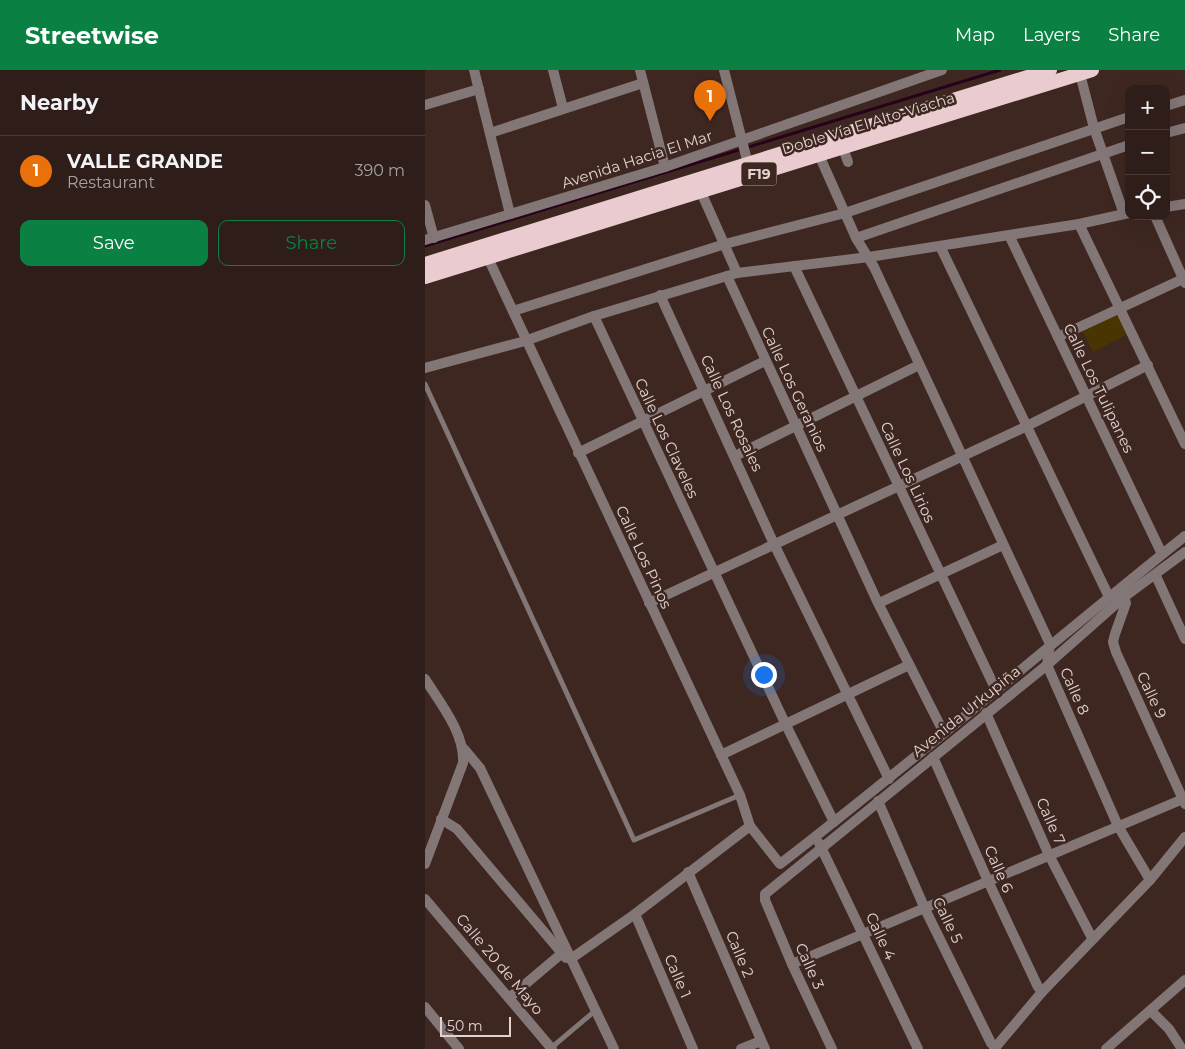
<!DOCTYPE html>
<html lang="en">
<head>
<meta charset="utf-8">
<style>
	:root { --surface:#2e1d19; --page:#3a2a26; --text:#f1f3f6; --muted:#a7a2a2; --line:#493b38; --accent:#0b8043 }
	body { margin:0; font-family:Montserrat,sans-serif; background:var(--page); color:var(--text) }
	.controls { position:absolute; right:15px; top:15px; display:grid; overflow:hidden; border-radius:10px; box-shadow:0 5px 20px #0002 }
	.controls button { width:45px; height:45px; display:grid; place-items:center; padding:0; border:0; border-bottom:1px solid var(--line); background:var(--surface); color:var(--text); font:25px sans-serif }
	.scale { position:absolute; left:15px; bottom:12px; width:71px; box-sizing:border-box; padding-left:5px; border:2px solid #e2d3cf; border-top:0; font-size:14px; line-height:18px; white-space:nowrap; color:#e2d3cf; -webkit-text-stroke:4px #3e2721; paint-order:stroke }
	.you { position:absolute; left:338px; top:604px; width:18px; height:18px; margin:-12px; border:4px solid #fff; border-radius:50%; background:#1a73e8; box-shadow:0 0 0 8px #1a73e833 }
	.badge { display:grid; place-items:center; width:32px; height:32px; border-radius:50%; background:var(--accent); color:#fff; font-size:16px; font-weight:700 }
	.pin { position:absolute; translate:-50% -41px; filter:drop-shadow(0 1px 2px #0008) }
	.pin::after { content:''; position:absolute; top:26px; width:18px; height:15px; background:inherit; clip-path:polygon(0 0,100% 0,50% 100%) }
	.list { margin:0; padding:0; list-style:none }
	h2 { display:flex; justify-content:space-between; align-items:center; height:65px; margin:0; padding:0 20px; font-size:21px }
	h2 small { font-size:16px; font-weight:400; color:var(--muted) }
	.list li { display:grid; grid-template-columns:32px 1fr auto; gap:15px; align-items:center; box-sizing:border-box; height:70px; padding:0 20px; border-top:1px solid var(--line) }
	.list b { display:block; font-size:19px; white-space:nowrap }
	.list p { margin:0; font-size:16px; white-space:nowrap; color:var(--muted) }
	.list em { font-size:16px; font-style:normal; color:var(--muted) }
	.actions { display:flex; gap:10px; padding:15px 20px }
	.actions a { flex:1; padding:11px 0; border:1px solid var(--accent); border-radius:10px; text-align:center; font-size:18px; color:var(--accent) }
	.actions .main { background:var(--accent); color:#fff }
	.icon { flex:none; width:28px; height:28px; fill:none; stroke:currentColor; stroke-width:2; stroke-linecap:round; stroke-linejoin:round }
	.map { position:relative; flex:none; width:760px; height:979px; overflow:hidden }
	header { display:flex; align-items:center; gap:30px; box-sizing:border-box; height:70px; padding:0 25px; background:var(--accent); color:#fff }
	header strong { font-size:24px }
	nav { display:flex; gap:28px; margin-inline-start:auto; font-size:18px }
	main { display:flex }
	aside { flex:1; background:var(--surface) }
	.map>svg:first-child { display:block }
	.green { fill:#483501 }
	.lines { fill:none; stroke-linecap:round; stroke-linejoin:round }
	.stream { stroke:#27021a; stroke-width:3 }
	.service { stroke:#837677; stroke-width:5 }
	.minor { stroke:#837677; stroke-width:10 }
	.trunk { stroke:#eaccd0; stroke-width:14 }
	.labels { text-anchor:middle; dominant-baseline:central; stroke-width:5; stroke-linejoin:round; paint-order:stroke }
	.shield { fill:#3e2721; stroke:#b19f9b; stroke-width:1 }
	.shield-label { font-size:14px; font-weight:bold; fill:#e2d3cf }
	.street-label { font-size:15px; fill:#e2d3cf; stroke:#3e2721 }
</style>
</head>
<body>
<header>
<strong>Streetwise</strong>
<nav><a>Map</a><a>Layers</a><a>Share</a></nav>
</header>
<main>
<aside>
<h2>Nearby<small></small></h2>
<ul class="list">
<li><span class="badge" style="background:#e8710a">1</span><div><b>VALLE GRANDE</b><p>Restaurant</p></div><em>390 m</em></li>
</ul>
<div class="actions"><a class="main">Save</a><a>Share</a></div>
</aside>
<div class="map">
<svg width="760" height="979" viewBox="0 0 760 979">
	<rect width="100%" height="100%" fill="#3e2721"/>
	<polygon class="green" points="691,243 703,264 668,282 657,260"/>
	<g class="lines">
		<polyline class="stream" points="0,176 575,0"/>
		<g class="service">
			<polyline points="0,314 209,770 315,725"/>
			<polyline points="126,978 171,940"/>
		</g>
		<g class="minor">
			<polyline points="49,0 85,144"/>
			<polyline points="128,0 138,38"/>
			<polyline points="215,0 240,97"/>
			<polyline points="299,0 323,94"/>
			<polyline points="655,4 669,58 699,144"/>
			<polyline points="0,35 54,19"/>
			<polyline points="741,36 760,30"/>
			<polyline points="65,63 218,13"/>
			<polyline points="741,63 760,58"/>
			<polyline points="418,78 423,92"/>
			<polyline points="394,85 431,168 449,197 625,574 622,595 693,756 725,810"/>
			<polyline points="276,122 312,203"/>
			<polyline points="0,135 9,168"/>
			<polyline points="741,137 760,134"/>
			<polyline points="730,146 760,213"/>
			<polyline points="654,154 760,374"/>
			<polyline points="584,165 737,484"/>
			<polyline points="431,168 704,75"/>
			<polyline points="0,170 240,97 517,0"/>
			<polyline points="515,176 684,527"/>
			<path d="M63,188L315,725L325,756L355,794C493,688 625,574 760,466"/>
			<polyline points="369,196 571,620"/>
			<polyline points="302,206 452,531 519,663"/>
			<polyline points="235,225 349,474 464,709"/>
			<polyline points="88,241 300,174 420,143 704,47"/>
			<polyline points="169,246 360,653 409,752"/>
			<polyline points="633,267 760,208"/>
			<polyline points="0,298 100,271 169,246 312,203 444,187 654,154 704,143"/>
			<polyline points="153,383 340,291"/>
			<polyline points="310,386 494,295"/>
			<polyline points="731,506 760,569"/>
			<polyline points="699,527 701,533 690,564 688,572 691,582 760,734"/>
			<polyline points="224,533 600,357 723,295"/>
			<polyline points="454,533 578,475"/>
			<path d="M0,609C16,634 40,664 38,693L0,794"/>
			<polyline points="561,643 624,785 667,868"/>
			<polyline points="39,679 55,698 189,979"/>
			<polyline points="296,685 484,595"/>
			<polyline points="508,687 563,811 613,917 617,922"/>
			<polyline points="453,731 500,839 566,973 571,978"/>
			<polyline points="16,749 32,759 141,888 147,888 210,844 325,756"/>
			<polyline points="394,773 493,979"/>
			<polyline points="263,802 340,979"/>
			<polyline points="0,829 127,979"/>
			<polyline points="210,844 268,979"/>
			<polyline points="367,894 758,729"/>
			<polyline points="84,928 136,884"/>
			<polyline points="0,937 34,979"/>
			<polyline points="726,941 744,959 757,979"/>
			<polyline points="316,979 336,971"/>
			<polyline points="407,979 367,894 340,830 340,824 622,595 699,527 760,482"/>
			<polyline points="569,979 617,922 725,810 760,767"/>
			<polyline points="681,979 760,910"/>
		</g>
		<g class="trunk">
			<polyline points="0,194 625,0"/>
			<polyline points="0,207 667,0"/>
		</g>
	</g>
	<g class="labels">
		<rect class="shield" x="316.5" y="92.5" width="35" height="23" rx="4"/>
		<g class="shield-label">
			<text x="334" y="104">F19</text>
		</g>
		<g class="street-label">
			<text transform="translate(443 53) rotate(-17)">Doble Vía El Alto-Viacha</text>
			<text transform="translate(212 89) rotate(-18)">Avenida Hacia El Mar</text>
			<text transform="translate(674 318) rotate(64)">Calle Los Tulipanes</text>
			<text transform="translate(370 319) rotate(65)">Calle Los Geranios</text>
			<text transform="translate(307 343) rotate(65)">Calle Los Rosales</text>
			<text transform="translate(242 368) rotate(65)">Calle Los Claveles</text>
			<text transform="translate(483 402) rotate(65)">Calle Los Lirios</text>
			<text transform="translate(219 487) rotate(65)">Calle Los Pinos</text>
			<text transform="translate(650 621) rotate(66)">Calle 8</text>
			<text transform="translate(727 625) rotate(65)">Calle 9</text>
			<text transform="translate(541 641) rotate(-39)">Avenida Urkupiña</text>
			<text transform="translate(626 751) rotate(66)">Calle 7</text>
			<text transform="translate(574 799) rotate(66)">Calle 6</text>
			<text transform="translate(523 850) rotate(64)">Calle 5</text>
			<text transform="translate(456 866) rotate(65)">Calle 4</text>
			<text transform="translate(315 884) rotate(67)">Calle 2</text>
			<text transform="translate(75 894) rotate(50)">Calle 20 de Mayo</text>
			<text transform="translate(385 896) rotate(66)">Calle 3</text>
			<text transform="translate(253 906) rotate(67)">Calle 1</text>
		</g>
	</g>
</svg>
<div class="controls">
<button>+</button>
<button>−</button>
<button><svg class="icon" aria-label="locate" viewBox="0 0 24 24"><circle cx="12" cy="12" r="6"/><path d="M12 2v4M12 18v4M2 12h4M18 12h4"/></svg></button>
</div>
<div class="scale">50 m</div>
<div class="you"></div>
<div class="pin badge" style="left:285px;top:51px;background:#e8710a">1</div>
</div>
</main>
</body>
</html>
